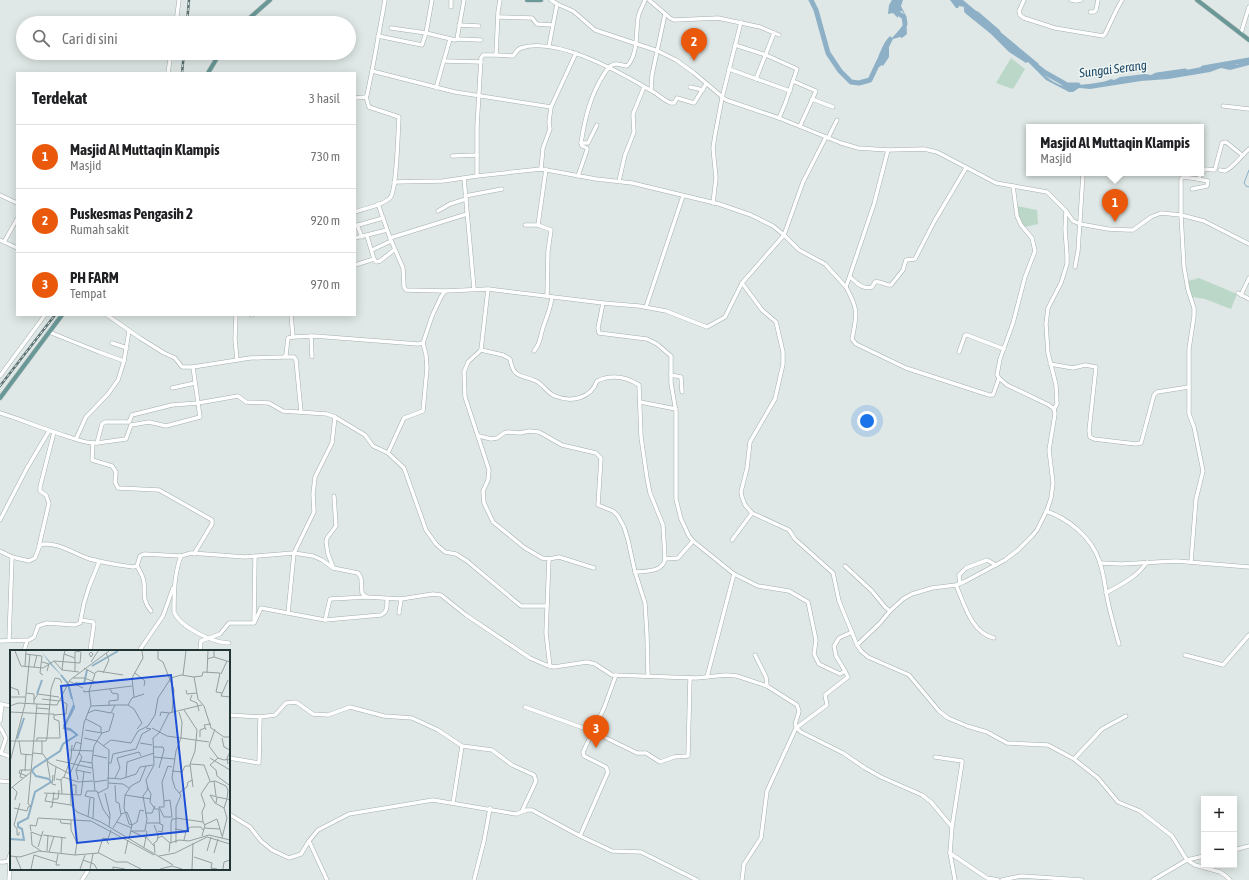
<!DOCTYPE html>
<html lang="id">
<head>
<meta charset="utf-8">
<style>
	:root { --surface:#fff; --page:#f2f2f2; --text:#202124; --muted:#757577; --line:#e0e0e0; --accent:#ea580c }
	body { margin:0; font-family:"Asap Condensed",sans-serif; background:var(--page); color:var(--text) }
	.controls { position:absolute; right:12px; bottom:12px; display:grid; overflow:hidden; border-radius:0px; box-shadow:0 2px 10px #0003 }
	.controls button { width:36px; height:36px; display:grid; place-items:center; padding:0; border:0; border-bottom:1px solid var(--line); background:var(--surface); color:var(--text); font:20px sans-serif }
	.you { position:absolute; left:867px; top:421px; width:14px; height:14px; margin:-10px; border:3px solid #fff; border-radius:50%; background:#1a73e8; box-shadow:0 0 0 6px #1a73e833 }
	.badge { display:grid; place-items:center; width:26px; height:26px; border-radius:50%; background:var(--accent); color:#fff; font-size:13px; font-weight:700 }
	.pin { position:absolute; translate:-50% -33px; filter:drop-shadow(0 1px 2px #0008) }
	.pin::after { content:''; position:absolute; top:21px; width:14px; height:12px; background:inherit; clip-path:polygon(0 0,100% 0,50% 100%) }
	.popup { position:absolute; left:1026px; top:124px; width:178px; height:52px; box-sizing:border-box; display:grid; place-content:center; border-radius:0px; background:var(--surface); filter:drop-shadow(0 1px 3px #0005); font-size:13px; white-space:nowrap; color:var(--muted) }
	.popup b { font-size:15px; color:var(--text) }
	.popup::after { content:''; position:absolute; left:50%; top:100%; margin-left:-8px; border:8px solid transparent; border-top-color:var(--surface) }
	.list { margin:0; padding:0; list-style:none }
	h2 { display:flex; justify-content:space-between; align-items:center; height:52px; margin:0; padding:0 16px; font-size:17px }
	h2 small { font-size:13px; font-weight:400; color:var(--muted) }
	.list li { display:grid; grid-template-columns:26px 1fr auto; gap:12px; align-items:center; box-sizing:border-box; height:64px; padding:0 16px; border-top:1px solid var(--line) }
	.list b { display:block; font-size:15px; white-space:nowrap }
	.list p { margin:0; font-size:13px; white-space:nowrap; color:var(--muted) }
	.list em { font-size:13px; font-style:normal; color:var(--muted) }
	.icon { flex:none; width:22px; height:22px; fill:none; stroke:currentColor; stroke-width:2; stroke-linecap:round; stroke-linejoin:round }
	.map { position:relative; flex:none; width:1249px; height:880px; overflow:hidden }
	.search { position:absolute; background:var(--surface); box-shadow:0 2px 10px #0003; left:16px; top:16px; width:340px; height:44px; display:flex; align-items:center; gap:10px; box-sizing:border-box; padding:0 14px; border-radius:22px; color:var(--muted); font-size:15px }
	.panel { position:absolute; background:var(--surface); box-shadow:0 2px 10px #0003; left:16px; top:72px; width:340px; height:244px; border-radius:0px }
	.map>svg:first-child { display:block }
	.green { fill:#bad7c8 }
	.water { fill:#8db0c7 }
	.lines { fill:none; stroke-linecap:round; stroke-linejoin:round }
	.stream { stroke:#8db0c7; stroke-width:1 }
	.river { stroke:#8db0c7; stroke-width:5 }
	.minor-casing { stroke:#a3afad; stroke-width:4.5 }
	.major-casing { stroke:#bdc2c2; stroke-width:5 }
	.minor { stroke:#fff; stroke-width:3.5 }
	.major { stroke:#699897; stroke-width:4 }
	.rail-casing { stroke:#5c7171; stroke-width:2.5 }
	.rail { stroke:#eef5f3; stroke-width:1; stroke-dasharray:3; stroke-linecap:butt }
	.labels { text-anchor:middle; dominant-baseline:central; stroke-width:3; stroke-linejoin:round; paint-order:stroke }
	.water-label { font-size:13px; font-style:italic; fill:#244d69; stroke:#eef5f3 }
	.inset-river { fill:none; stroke:#8db0c7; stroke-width:2 }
	.inset-road { fill:none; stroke:#93a09f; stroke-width:1 }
	.view { fill:#1d4ed8; fill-opacity:0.15; stroke:#1d4ed8; stroke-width:2 }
	.inset-edge { fill:none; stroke:#223535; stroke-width:2 }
</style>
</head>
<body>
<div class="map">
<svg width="1249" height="880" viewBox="0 0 1249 880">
	<rect width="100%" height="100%" fill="#dfe8e6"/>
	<g class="green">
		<polygon points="1011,58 1025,69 1013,89 996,83"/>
		<path d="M1017,206L1037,210L1038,224L1025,227C1019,221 1018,214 1017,206Z"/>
		<polygon points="1199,278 1237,294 1231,309 1205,299 1192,297 1188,281"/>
	</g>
	<g class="water">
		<path d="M892,0H903L901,6L906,16L907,34L902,38L900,37L893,39L889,47V57L883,66L882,65L879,67H874C877,62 882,43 890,36L892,38C899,30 910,21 902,11L898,12V18L893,13L888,14L889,5Z"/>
		<path d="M950,0H963L981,15L983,21L998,30L1039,64L1038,65C1039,67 1040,71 1042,73C1046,77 1055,83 1060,85C1066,87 1107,83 1111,79L1114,80L1120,77L1145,74L1151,75L1155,73L1165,75L1175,73L1180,71L1202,67H1217L1228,65H1237L1243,62H1249V65L1230,70L1221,68L1210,72L1168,79L1141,81L1090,89L1079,88L1073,92H1069L1046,80L1028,62L1026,63L1009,52L991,34L965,13L964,11V7L959,6L958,8H956Z"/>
	</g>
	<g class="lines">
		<polyline class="stream" points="1249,170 1244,183 1246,186 1249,187"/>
		<g class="river">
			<polyline points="811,0 816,10 828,53 840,71 851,82 859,83 870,80 879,61"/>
			<polyline points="897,0 893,10 904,17 905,24"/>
			<polyline points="977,14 998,32"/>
			<polyline points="1034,64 1044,72 1067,85 1078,85"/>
			<polyline points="1203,68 1249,60"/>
			<polyline points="1157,75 1185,71"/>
		</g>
		<defs>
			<g id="minor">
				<polyline points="385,0 372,71 455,92 551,107"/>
				<polyline points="551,0 557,4 573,11 595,30 658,51 676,60 694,73 726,100 779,118 841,143 858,148 888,150 924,149 937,152 996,183 1047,192 1066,211 1073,221 1080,224 1108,229 1128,230 1133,230 1151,217 1161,213 1181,215 1204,221 1249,244"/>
				<polyline points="649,0 670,18 674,20 718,18 760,27 779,35"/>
				<polyline points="1024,0 1019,11 1020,15 1024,18 1055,28 1103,36 1105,34 1117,9 1122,0"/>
				<polyline points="1071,0 1076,1 1081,0"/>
				<polyline points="451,7 451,0"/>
				<polyline points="1090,12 1094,12 1096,10 1098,0"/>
				<polyline points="498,17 532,18 537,24 552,25"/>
				<polyline points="176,23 179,0"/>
				<polyline points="459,25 479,26"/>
				<polyline points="391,28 426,33 455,40 457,39 464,0"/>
				<polyline points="1241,33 1249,7"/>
				<polyline points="378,36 422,45 426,33 432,0"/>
				<polyline points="457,39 481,40"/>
				<polyline points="735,45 766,55 797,69 785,104 779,118"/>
				<polyline points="549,46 557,4"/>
				<path d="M496,55L513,56C516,53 517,49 521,48C557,36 620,72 650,90C658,94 663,100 671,103H674L677,98L694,103L706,84"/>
				<polyline points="444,61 481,62"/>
				<polyline points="729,69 790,91"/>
				<polyline points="168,73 171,53"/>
				<polyline points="756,79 774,33"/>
				<polyline points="793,81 816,91 800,126"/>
				<polyline points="690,87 703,90"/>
				<polyline points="436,88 450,39"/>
				<polyline points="651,90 652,75 665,14"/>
				<polyline points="355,98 366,97"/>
				<polyline points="812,99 833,107"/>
				<polyline points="1223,106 1249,109"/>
				<polyline points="828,138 837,120"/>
				<polyline points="581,143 588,143 597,125"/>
				<polyline points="452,156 477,155"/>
				<polyline points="541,169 543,148 550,129 549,122 551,107 576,53"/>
				<path d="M1220,170L1225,171C1232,169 1242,155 1249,149"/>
				<polyline points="477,176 477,127 481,58 483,55 496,55 498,12 500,0"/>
				<path d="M578,176L587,150V148L582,146L581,143C585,118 590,96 604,74C606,71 608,67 612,65C616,62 623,66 627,66C638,56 636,31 638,18C639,11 643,6 645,0"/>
				<polyline points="464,178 474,289"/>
				<polyline points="619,181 625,155 634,132 633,114 644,87"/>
				<polyline points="394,182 443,181 477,176 541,169 596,179 632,183 719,204 751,215 773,226 784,235 799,250 825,264 846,287 874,204 888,150"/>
				<polyline points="1192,189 1207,186 1208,181 1198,179 1205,169 1214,170 1215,169 1222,143 1226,142 1242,155"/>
				<polyline points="0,195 17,203"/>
				<polyline points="465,196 502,189"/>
				<polyline points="713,203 716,178 713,148 715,135 722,98 741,22"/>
				<polyline points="378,204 390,238 403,268 404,287 406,290 445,291 488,289 603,303 639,306 666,311 707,327 725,317 742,283 784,235 803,182 826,137"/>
				<polyline points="438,211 450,204 466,199"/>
				<path d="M355,212C365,208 382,206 390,198C397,191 398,130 399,117L369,107L366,97L367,95L372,71"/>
				<polyline points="357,225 362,237"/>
				<polyline points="525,225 538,225 551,230 548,251 547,297"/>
				<polyline points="538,225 546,169"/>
				<polyline points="355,226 383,218"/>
				<polyline points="367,236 374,259 376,262 380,261 394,250"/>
				<polyline points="355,238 387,230"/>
				<polyline points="390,238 467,214"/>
				<polyline points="0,240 17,248"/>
				<polyline points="4,242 17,219"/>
				<polyline points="372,250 391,241"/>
				<polyline points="355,265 374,259"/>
				<polyline points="1075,267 1078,251 1083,174"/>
				<path d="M850,277C857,283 863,290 872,287L875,282C881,280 885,286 891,285L903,270L906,260L915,259L916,257L934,222L966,168"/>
				<polyline points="742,283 762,310 776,322 783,352 783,364 775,399 750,442 747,468 741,492 742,497 745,505 752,513 789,530 795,539 833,573 839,601 857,645 861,651 868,657 909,675 939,711 948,718 967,726 987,732 1007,743 1048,745 1074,759 1098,778 1118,802 1140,811 1172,836 1187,860 1195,865 1220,872 1226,876 1230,880"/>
				<path d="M846,287C859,311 857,314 852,339L856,344L906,368L989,395H993L999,378"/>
				<polyline points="488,289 481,350 468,362 464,372 465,397 489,470 488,480 483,491 484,503 493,522 525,548 542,558 549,559 546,633 550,667"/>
				<polyline points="1238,293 1249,299"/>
				<polyline points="1241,295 1249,278"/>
				<polyline points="603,303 598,328 599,333 647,339 657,344 671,356 671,383 676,412 676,499 681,519 689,536 693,541 734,574 758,586 789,591 808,602 816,640 814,654 819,664 840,674 845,671 836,656 834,646 839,638 852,632"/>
				<polyline points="646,307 683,196"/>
				<polyline points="107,315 140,338 164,353 175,358 182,367 193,367 250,358 284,357 286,355 288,338 293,337 314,336 418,344 423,343"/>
				<polyline points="236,315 235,339 237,360"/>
				<polyline points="251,315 252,315"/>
				<polyline points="291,315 293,337"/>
				<polyline points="49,332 99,352 124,361"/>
				<polyline points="311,336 312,357"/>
				<polyline points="112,343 127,348"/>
				<path d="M481,350L503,355L510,359C514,379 520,374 536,381C543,384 548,394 555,396C572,403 591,398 597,381C612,374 625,376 639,385L641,437L647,478L650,493L663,525L665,559C663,572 646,571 635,572"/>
				<path d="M534,351C540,344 540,339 542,331C546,317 550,312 552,297"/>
				<polyline points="959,352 965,335 967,335 1004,349"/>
				<polyline points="285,357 294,357 296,360 301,412"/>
				<polyline points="1050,364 1073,368 1085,365 1096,367 1089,431 1090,437 1094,439 1136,444 1141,443 1154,395 1157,392 1189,387"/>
				<polyline points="671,375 681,377 682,392"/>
				<polyline points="0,376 45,315"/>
				<polyline points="172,388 195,383"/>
				<polyline points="640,402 676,409"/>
				<polyline points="1054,409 1057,404 1056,385 1048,353 1046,324 1048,308 1061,283 1067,264 1067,255 1065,229 1066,211"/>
				<path d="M0,413C22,420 44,429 66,436C76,439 86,444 97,443L102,424L105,422H129L132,415L172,405L198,403L238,396L246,402L269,403L283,411L327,414L335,417L365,435L373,446L388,453L404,468L426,530L436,544L445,552L456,554L467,561L521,606H547"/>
				<polyline points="479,436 491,439 497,438 504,433 508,432 520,433 529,431 539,432 562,445 596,453 601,458 598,505 613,511 618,516 624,527 628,540 635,572 645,603 647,635 648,676"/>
				<polyline points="76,439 86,417 108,394 118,380 124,361 129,331"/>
				<polyline points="93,443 92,460 112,466 116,472 115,482 118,488 159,490 212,520 212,524 194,554"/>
				<polyline points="97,443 126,439 131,425 149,422 166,426 200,417 193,367"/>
				<polyline points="388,453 404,418 423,411 427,368 426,355 423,343 432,316 441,297 445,291"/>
				<path d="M1046,511C1069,519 1091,537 1099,560C1104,573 1105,588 1108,602C1111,616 1115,630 1119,644"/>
				<polyline points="0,520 27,468 49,431"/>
				<polyline points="732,540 752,513"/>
				<polyline points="39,546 49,503 46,495 40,491 40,487 54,432"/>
				<path d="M0,551L12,557L29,561L35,558L40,545C55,540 76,555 90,559C104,563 119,565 133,567L137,566L140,556L144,554L181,556L191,553L245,557L294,553L313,556L322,560L333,568L358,573L361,578L362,593L366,597L401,599L433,594L441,595L466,615L530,658L546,665L554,667L587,662L595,664L612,675L696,678L726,675L737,676L767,686L797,705L799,711C797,722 791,724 801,732L843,753L865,768L881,777L922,795L931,802L952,827L950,853L955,880"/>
				<path d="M181,556C174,574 174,593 174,612C180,627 213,643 229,643"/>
				<polyline points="549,559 559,557 594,568"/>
				<polyline points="665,559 678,558 693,541"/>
				<polyline points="1191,562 1196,499 1203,471 1194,427 1189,414 1189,349 1194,316 1194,308 1188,290 1184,267 1181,215 1181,179 1183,177 1198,179"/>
				<polyline points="1100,563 1121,564 1176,561 1249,567"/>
				<path d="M137,566C140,571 143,576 144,582C145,594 142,600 151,611"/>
				<polyline points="845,566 872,591 885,607 890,611 903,599 912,594 932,588 956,585 964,582 1005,560 1018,550 1032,536 1037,530 1047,510 1051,498 1053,483 1049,450 1055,414 1054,409 1049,405 1007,385 999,378 997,375 1000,359 1013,323 1025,277 1035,251 1032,238 1021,225 1017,216 1013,186"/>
				<polyline points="333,567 328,554 326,542 327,538 336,526 334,496"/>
				<polyline points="960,583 959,575 966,568 987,560 996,565"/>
				<path d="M956,585C964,603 971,633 994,638"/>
				<path d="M1106,593C1122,584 1137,577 1147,562"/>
				<polyline points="288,613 294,553 314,512 313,494 315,477 332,443 335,417"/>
				<polyline points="399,613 401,599"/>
				<polyline points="81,620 93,622 94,624 90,651"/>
				<polyline points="325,620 330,599 367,597"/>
				<polyline points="254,622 255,557"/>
				<polyline points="9,640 12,557"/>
				<polyline points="0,641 29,640 34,637 38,626 47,623 75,625 80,623 84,603 89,587 99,562"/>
				<polyline points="857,645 880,623 890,611"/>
				<polyline points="24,651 27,641"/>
				<polyline points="139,651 163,616 173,588"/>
				<path d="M200,651L201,641L220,634L229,623H254L261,608L325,620L381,615C388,612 387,605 387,599"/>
				<polyline points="755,655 766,677 767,686"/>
				<polyline points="1185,655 1223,665 1249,635"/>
				<polyline points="707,677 734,574"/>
				<polyline points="0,704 11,706"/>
				<polyline points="525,707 592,731 637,753 646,753 660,762 674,757 688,756 690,678"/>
				<polyline points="229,715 260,717 259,763 229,758"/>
				<polyline points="260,717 275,715 286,703 296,702 313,714 328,715 350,707 384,716 412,718 438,730 462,746 492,750 512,765 534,775 536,781 522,811"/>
				<polyline points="0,721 2,704"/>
				<polyline points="0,727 6,738 1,753"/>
				<polyline points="0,753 11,757"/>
				<polyline points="935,757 962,761 962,763 952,827"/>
				<polyline points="1074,759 1102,729 1126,716"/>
				<polyline points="0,781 11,782"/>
				<polyline points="453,803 462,746"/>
				<polyline points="229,814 250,827 261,841 272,850 289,858 301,854 309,841 318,830 349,814 433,800 516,814 527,810 532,810 580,836 612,851 641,852 697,880"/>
				<polyline points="580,836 608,772 606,767 584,756 583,752 604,708 616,675"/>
				<polyline points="309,841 327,880"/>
				<polyline points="1234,850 1249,846"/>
				<polyline points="950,853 987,878 998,880"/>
				<polyline points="9,860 10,867 9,880"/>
				<polyline points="0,862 4,862 8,861 11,852"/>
				<polyline points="82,880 89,869"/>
				<polyline points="474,880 484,841 490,808"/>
				<polyline points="742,880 744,864 761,838 767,791 796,728 827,705 825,695 848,677 845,671"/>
				<polyline points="1002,880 1021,876 1082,880"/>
				<polyline points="1153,880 1187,860 1204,856"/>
			</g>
			<g id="major">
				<polyline points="527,0 541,0"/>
				<polyline points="1197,0 1249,40"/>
				<polyline points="244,23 270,0"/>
				<polyline points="208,73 220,53"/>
				<polyline points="0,398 62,315"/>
			</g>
		</defs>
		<use href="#minor" class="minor-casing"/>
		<use href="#major" class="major-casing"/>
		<use href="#minor" class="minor"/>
		<use href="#major" class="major"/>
		<defs>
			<g id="rail">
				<polyline points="187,23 189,0"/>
				<polyline points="182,73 184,53"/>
				<polyline points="0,386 55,315"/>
			</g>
		</defs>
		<use href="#rail" class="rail-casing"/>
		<use href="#rail" class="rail"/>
	</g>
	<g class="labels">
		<g class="water-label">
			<text transform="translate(1113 69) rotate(-7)">Sungai Serang</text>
		</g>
	</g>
	<g transform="translate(10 650)">
		<rect width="220" height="220" fill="#dfe8e6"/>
		<path d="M31,1L59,34L65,58L61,66L54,75V77L55,80L60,79L64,82L53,79V75L64,58L58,32L41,15Z" fill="#8db0c7"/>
		<path class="inset-river" d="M82,16L108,1M51,25L58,34L62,49M65,33L74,34L77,20M27,44L32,30M7,89L14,68M0,189L14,190L12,179L8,177V173L18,168L25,142L41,132L39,129L26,126L22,121L24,118L50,101L53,94L67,85L60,79L54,78L64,55"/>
		<path class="inset-road" d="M5,1L11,16L33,18L44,11L52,20L69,22M55,1L54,4L65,8M148,1V9L153,12L164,40L162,62M81,2L83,4L81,7L79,4ZM15,4L32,6L30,23L33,25M204,7L220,12M197,9L204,7V1M44,11L70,13L71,2M32,12L39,14L37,21M81,12L88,1M15,16L16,1M24,17L27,5M52,20L54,4M65,21V2L71,1M85,23L88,21L113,25M93,23L99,10L96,3M125,23L135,31L134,36M197,23L198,1M211,24L217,11M173,25L176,1M184,27L192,26L193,22L210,23L206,42L212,43M63,28H74L88,33M218,30L211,46L220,47M59,31L73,38M0,37L8,40L9,45M74,40V42L122,36M176,40L177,44L187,43M16,43L24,44V54M182,45L180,50L187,53L189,61M0,47H15M124,47L122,28L133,8L132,1M32,49L49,51M24,50L28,44L49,47M15,54L20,4M118,55L122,48L134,44M0,56L8,53L47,55L60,30L99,1M81,56L105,55M99,56V51L108,50V44L102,43L100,39M27,58L39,59M174,60L187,80L185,101L180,114L194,115L200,131M0,62L39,64L41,39L45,28L50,29L52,33M169,62L172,72L171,88M78,63L85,60L101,63L105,55H118L124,59L132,73L127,79M44,65L56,64L57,54L50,50M150,66L151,62L159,63M76,69L91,77V83M142,78L157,86L171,88M205,79L199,96L208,108L214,110L220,109M75,80L92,83L84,96L82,111L85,141M196,80L194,75L201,74M92,83L99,81L104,64L102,63M190,87V80L195,78M74,88L87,91L99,100L98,138L88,143M212,88L214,97L220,100M0,91H36L37,88H50L49,71L44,69V64H39L37,88H27V91M9,91L11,104L23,105M32,91V104M130,93L142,95M93,96L101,90L121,93L128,81L138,76L145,65L148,48L161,28L171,25L184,27L188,49L194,56L201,78L214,87H220M143,97H153L154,100L149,118M60,100L83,101M63,100L66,92L72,94M23,103L33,104L39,113L60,124L61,155L67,162L91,172L163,215M83,105L97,108M144,107L165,109M200,108L220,120M208,108L200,115L206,120L207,126L219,135M46,110L82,118M37,111L40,128M70,111L82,113M0,112L15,54M98,113H101L103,104L126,99L132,84L141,79L136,78M180,114L183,137M218,114L217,108L220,102M12,120H10L9,123L17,126M66,120L81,123M15,121L16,104M162,121L172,122L175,116H180M60,124L70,101L74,73L81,55L79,41L85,24L74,18M43,125L42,134L46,135M54,127L61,108L62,95M116,127L117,112L144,103M13,128L10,127L12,120H21M97,128L111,129L126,124L130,117L143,115M105,128L110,118L107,108L129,102L131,106M46,129L51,130L53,127L68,132L83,131M51,130L52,144M68,130L66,120L72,107L69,103M44,131L46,117M204,131L206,146M84,132L97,130M98,133L113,134L119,138M60,135H66V144M2,137L7,142L5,150M137,137L141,144L140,152L145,159H149L150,174L153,175L152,182L148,181M0,139L21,122L27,54M34,143L71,145L74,122M95,143L100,165L99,177M169,143L177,137L178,132L183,130M37,144L35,151L61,155M115,145L141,149M75,146L77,141H87L93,159L100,169M75,146L84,148L83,168M207,147L217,149L214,158M43,149H48L49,140M154,151L152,132L158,116L162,117M206,153L207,147L200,145L205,153L214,158L217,168L212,188M40,157H42L44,142M154,157V151L160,150L162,167M154,157H149L154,167H162M4,158L17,161L18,157L21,156L18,154L21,122M135,163H142L145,156M111,164L117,162L122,175M78,167L80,148M166,168L193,172L195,175L192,186M50,170L51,173L61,174M61,170V180L67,193L65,205M107,172L122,178M193,172L192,162L195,155L191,144L199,132L205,131L216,136L218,140L217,149L220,150M137,173H150M122,175L127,172L130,160L134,161M144,175L148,185L147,191L144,193L145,203M194,175L207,169L212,186M103,178L111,165L109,153L106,152L105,135M194,178L210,179M165,179L176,181L174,190M21,181L20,175L26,176L28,168L81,171L144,205M121,181L137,188L144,196M122,181H135M175,181L181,177H191L193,180M9,182V185H7V179L4,175L10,153M33,185L56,188M148,188L152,186L160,193M119,189L122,175L119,174L114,158L115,145L121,136L130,131L136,116M161,193V173L162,169H166M166,193V157L171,145L165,138L162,128L166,101L171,88L199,92M99,194L97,192L101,180M28,197L33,181M134,197L137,182L135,180L137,169L133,146L138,139L136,130L144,115L143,88L149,83L159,63L192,55M31,201L22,195L21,182L32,186M37,201L38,185M197,201L201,187M39,202L44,186M159,202L160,193L169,190L179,191L199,185L220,190M51,203L52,187M88,203L93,188L98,189M204,203L208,189M48,204L46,215H50M115,204L118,190M0,206L10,207L29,201L65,205L89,203L106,212H117L131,219M149,206L165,203L197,187L220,194M6,207L11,219M184,207L202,213L201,218L207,219M73,210L84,214L87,219M21,219L24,205L46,212M70,219L75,205M80,219L83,204M103,219V217L115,219M150,219L162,216L172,219M182,219L183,193M213,219L214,212L220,210"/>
		<path class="view" d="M161,25L178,181L67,193L51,36Z"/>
		<rect width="220" height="220" class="inset-edge"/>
	</g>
</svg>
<div class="controls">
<button>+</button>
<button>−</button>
</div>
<div class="you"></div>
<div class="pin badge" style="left:1115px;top:222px">1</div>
<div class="popup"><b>Masjid Al Muttaqin Klampis</b>Masjid</div>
<div class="pin badge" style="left:694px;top:61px">2</div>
<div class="pin badge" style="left:596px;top:748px">3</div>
<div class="search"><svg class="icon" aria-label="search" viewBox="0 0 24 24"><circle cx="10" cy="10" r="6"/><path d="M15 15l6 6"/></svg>Cari di sini</div>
<section class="panel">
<h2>Terdekat<small>3 hasil</small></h2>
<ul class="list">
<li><span class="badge">1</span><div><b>Masjid Al Muttaqin Klampis</b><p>Masjid</p></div><em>730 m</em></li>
<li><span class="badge">2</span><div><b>Puskesmas Pengasih 2</b><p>Rumah sakit</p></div><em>920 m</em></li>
<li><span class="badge">3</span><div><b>PH FARM</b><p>Tempat</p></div><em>970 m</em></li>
</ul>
</section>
</div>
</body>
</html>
